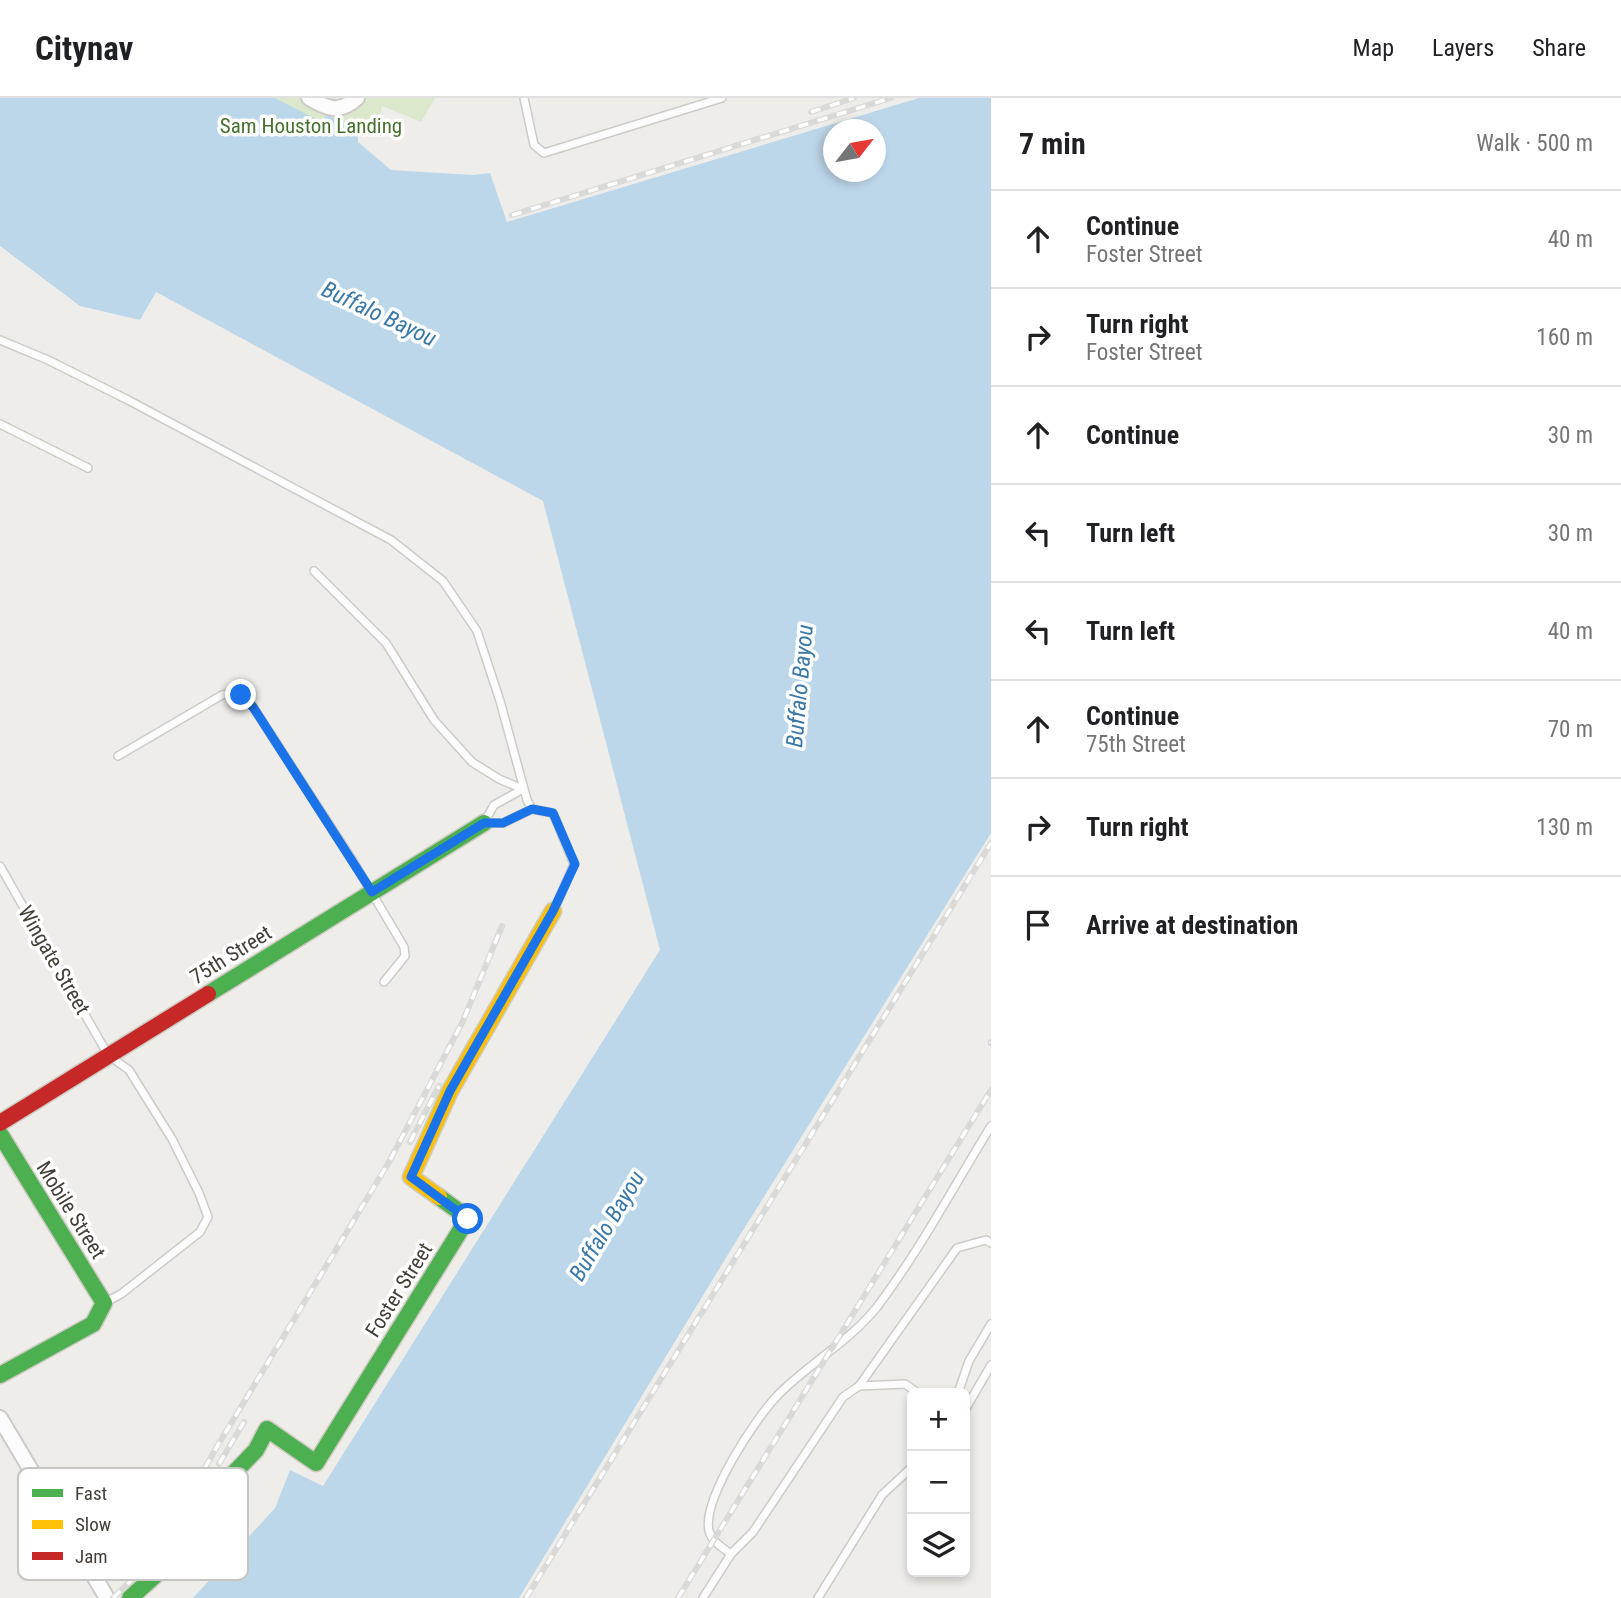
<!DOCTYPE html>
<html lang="en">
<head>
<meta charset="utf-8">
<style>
	:root { --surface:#fff; --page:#f6f6f6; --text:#202124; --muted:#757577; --line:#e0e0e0 }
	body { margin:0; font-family:"Roboto Condensed",sans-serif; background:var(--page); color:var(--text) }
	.controls { position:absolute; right:21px; bottom:21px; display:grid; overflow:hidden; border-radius:10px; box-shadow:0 4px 10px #0003 }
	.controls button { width:63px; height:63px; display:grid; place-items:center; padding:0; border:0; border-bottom:2px solid var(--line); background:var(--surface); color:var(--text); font:35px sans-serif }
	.compass { position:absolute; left:823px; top:21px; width:63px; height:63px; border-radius:50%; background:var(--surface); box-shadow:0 4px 10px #0003; rotate:59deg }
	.stop { position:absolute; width:21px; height:21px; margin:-16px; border:5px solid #1a73e8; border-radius:50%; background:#fff }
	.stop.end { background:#1a73e8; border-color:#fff; box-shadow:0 2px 7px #0008 }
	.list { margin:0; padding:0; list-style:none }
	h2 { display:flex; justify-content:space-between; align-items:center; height:91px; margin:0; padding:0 28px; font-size:30px }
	h2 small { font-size:23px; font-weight:400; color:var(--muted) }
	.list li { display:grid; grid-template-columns:46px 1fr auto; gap:21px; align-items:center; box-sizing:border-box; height:98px; padding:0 28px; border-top:2px solid var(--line) }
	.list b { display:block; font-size:26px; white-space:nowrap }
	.list p { margin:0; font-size:23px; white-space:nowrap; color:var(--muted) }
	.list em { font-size:23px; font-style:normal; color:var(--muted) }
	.icon { flex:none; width:38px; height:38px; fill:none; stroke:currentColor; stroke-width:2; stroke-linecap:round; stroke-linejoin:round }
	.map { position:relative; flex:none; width:991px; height:1500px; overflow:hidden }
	header { display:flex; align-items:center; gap:42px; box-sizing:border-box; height:98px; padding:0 35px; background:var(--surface); border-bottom:2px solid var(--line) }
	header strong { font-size:33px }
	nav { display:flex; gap:38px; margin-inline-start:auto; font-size:24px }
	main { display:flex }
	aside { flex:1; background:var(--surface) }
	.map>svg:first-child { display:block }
	.green { fill:#dce8cc }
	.water { fill:#bdd7ea; fill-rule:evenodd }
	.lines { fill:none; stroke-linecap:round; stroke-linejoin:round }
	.lane-casing { stroke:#cdcbc7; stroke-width:10 }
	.street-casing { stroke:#cdcbc7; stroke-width:18 }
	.fast-casing { stroke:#cecac1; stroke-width:19 }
	.slow-casing { stroke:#cecac1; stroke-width:19 }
	.jam-casing { stroke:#cecac1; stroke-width:19 }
	.lane { stroke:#fdfcfc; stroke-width:7 }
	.street { stroke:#fdfcfc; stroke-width:14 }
	.fast { stroke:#4caf50; stroke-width:16 }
	.slow { stroke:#ffc107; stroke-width:16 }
	.jam { stroke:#c62828; stroke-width:16 }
	.rail-casing { stroke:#d9d9d8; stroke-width:6 }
	.rail { stroke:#fff; stroke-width:3.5; stroke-dasharray:10; stroke-linecap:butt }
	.route { stroke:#1a73e8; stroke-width:9 }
	.labels { text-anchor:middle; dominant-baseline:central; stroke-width:7; stroke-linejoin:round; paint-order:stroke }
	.park-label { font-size:21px; fill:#47712f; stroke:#fff }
	.street-label { font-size:21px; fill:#443f36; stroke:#fff }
	.water-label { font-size:23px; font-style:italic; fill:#3978a7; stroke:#fff }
	.key { fill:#fff; stroke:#c7c5c3; stroke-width:2 }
	.key-label { font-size:19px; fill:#443f36 }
</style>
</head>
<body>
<header>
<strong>Citynav</strong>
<nav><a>Map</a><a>Layers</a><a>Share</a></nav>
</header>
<main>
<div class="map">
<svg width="991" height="1500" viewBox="0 0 991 1500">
	<rect width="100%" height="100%" fill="#efedea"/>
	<polygon class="green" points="183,0 435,0 421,24 382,8 380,19 312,61"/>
	<path class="water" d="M0,0H275L322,24L327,16L358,33V44L391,72L473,77L490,75L507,124L919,0H991V735L727,1158L519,1500H193L275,1410L290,1372L323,1388L660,852L543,403L156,194L140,222L80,208L0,148ZM834,32H876V74H834Z"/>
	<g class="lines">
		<defs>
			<g id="lane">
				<polyline points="524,0 534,47 544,55 722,0"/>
				<polyline points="0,242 48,262 128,302 391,442 443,483 477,533 500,603 527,702 532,711 553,715 574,766 555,810"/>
				<polyline points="0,326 88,370"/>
				<polyline points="314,473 386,545 434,622 472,664 499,681 523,691"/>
				<path d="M118,658L222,597C236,593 243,597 253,609L353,763L404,849L405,858L384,884"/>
				<polyline points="523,691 494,707 484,725 503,725 532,711"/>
				<polyline points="0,768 108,957 129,972 172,1041 199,1095 208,1119 200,1134 121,1196 108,1203"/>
				<polyline points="859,1288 905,1286 918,1295"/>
				<polyline points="958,1295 969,1263 991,1226"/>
				<polyline points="965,1312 991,1267"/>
				<path d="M731,1456C723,1450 712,1444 709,1433C702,1401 755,1321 777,1298C808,1266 849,1244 877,1209C920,1152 954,1088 991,1028"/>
				<polyline points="703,1500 731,1456 753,1434 843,1299 859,1288 957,1150 986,1142 991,1145"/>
				<polyline points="818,1500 882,1397 912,1369"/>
			</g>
			<g id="street">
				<path d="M309,0C328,11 339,16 357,0"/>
				<polyline points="0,1320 107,1500"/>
			</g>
			<g id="fast">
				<polyline points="208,896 484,725"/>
				<polyline points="0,1036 104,1205 93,1226 0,1277"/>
				<polyline points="130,1500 158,1475 198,1425 232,1377 256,1352 267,1331 316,1365 468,1120 439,1099"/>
			</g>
			<polyline id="slow" points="439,1099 411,1079 450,993 553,813"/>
			<polyline id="jam" points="0,1025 208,896"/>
		</defs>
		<use href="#lane" class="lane-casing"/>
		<use href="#street" class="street-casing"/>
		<use href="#fast" class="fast-casing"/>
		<use href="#slow" class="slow-casing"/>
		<use href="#jam" class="jam-casing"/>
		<use href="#lane" class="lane"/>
		<use href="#street" class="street"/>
		<use href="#fast" class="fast"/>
		<use href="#slow" class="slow"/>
		<use href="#jam" class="jam"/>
		<defs>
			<g id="rail">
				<polyline points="811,14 854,0"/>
				<polyline points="512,117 891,0"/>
				<polyline points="991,945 991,944"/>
				<polyline points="410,1044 439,988"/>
				<polyline points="219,1366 244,1324"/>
				<polyline points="113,1500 138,1476 166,1437 218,1347 389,1064 463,923 502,828"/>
				<polyline points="526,1500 991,745"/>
				<polyline points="678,1500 991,992"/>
			</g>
		</defs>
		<use href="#rail" class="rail-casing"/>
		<use href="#rail" class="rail"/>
	</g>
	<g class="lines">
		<polyline class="route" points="241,597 253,609 372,794 484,725 503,725 532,711 553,715 575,766 553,813 450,993 411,1079 468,1121"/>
	</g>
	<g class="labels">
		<g class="park-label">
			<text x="311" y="28">Sam Houston Landing</text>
		</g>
		<g class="street-label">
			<text transform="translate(231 857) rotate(-32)">75th Street</text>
			<text transform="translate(54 862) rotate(60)">Wingate Street</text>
			<text transform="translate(71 1112) rotate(58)">Mobile Street</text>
			<text transform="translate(399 1192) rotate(-58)">Foster Street</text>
		</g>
		<g class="water-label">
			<text transform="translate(379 216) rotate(25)">Buffalo Bayou</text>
			<text transform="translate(800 588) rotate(-85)">Buffalo Bayou</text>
			<text transform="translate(607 1128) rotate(-59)">Buffalo Bayou</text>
		</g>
	</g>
	<rect x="18" y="1370" width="230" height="112" rx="10" class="key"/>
	<rect x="32" y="1391" width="31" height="8" fill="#4caf50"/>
	<rect x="32" y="1422" width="31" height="9" fill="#ffc107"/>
	<rect x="32" y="1454" width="31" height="8" fill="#c62828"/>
	<g class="key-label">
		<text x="75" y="1402">Fast</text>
		<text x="75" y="1433">Slow</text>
		<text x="75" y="1465">Jam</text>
	</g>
</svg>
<div class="controls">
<button>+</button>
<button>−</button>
<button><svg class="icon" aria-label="layers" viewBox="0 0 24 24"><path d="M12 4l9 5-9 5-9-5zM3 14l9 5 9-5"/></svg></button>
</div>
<svg class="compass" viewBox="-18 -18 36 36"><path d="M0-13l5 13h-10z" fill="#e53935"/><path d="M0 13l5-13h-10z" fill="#757577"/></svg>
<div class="stop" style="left:468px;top:1121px"></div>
<div class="stop end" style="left:241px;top:597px"></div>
</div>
<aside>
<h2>7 min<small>Walk · 500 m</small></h2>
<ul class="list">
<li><svg class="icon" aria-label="ahead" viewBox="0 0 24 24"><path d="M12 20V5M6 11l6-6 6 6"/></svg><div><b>Continue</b><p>Foster Street</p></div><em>40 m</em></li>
<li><svg class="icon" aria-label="right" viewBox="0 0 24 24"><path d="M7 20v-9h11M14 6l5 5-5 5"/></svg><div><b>Turn right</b><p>Foster Street</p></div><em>160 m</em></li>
<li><svg class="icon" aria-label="ahead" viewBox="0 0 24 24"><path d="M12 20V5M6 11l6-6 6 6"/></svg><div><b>Continue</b></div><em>30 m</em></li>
<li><svg class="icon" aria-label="left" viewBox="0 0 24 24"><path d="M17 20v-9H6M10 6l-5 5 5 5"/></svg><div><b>Turn left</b></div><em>30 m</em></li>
<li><svg class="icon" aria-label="left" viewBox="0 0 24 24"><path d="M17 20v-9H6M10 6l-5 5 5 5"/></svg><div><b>Turn left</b></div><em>40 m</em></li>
<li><svg class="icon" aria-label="ahead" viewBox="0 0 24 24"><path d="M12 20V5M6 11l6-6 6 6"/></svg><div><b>Continue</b><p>75th Street</p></div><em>70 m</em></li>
<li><svg class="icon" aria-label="right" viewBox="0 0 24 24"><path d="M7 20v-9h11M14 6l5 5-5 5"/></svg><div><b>Turn right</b></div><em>130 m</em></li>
<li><svg class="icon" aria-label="arrive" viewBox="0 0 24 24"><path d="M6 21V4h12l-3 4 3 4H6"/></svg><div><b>Arrive at destination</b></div></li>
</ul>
</aside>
</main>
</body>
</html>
